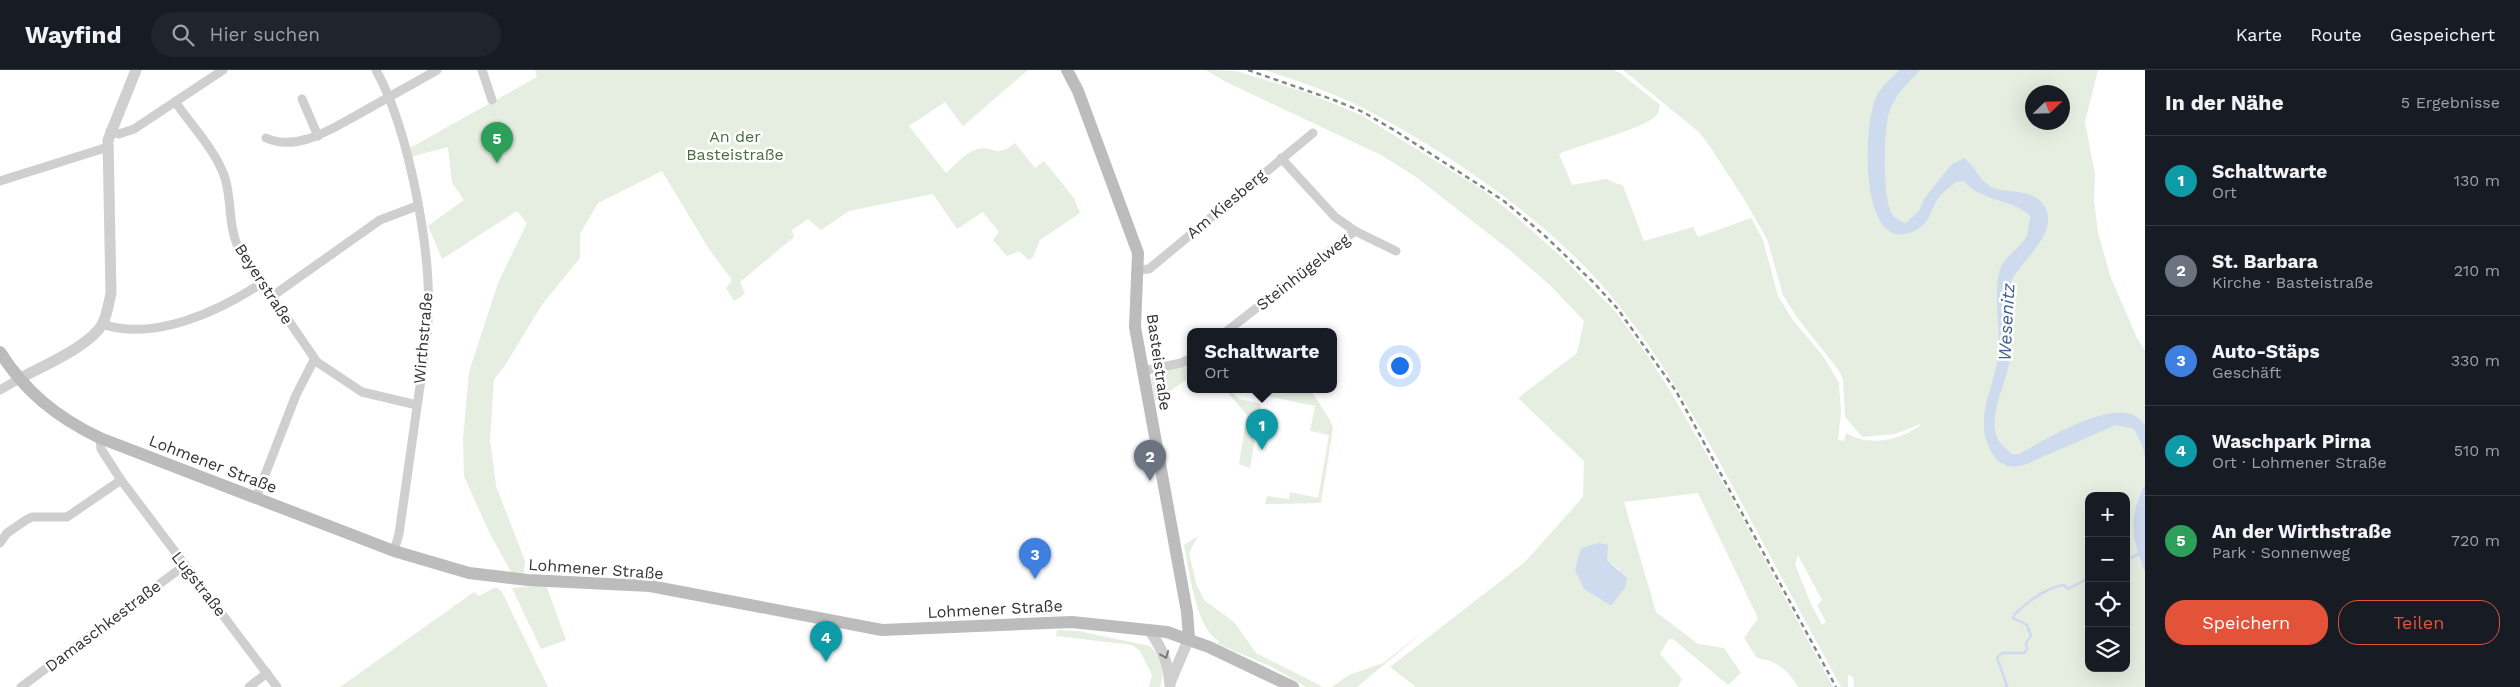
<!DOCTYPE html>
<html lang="de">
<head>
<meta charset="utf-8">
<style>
	:root { --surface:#171b24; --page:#20242c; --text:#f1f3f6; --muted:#9ea1a6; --line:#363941; --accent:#e3533a }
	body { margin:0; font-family:"Work Sans",sans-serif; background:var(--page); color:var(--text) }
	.controls { position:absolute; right:15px; bottom:15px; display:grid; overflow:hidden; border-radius:10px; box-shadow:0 5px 20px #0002 }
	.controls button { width:45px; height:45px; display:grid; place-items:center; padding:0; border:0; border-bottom:1px solid var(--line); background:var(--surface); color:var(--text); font:25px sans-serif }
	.compass { position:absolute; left:2025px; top:15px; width:45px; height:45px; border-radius:50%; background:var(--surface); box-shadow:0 5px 20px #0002; rotate:67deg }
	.you { position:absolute; left:1399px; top:295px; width:18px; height:18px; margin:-12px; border:4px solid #fff; border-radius:50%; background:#1a73e8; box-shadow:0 0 0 8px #1a73e833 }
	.badge { display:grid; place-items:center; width:32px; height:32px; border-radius:50%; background:var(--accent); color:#fff; font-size:16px; font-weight:700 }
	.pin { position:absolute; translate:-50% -41px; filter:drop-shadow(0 1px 2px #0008) }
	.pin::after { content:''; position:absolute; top:26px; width:18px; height:15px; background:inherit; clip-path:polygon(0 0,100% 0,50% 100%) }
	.popup { position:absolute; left:1187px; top:258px; width:150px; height:65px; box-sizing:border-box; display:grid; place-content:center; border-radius:10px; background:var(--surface); filter:drop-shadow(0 1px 4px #0005); font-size:16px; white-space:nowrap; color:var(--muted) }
	.popup b { font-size:19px; color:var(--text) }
	.popup::after { content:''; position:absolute; left:50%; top:100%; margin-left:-10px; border:10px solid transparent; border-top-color:var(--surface) }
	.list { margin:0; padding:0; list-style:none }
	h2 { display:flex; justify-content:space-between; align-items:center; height:65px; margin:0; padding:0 20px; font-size:21px }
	h2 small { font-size:16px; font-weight:400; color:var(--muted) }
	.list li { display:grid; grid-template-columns:32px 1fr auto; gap:15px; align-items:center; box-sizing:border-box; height:90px; padding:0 20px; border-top:1px solid var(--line) }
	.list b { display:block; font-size:19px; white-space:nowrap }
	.list p { margin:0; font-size:16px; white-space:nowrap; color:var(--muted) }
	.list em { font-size:16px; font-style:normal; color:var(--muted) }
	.actions { display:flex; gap:10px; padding:15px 20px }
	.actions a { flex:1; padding:11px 0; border:1px solid var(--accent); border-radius:20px; text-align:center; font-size:18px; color:var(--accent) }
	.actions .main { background:var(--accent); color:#fff }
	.icon { flex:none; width:28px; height:28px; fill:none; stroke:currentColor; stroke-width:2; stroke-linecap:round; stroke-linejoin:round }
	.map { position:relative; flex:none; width:2145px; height:617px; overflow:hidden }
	header { display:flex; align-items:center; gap:30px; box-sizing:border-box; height:70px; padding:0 25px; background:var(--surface); border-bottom:1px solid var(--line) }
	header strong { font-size:24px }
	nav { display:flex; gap:28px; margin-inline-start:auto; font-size:18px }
	.search { width:350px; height:45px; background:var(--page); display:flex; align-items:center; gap:12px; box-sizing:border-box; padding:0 18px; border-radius:28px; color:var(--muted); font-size:19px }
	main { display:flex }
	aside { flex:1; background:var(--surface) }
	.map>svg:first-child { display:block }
	.green { fill:#e5eee1; fill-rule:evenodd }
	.water { fill:#cedaed }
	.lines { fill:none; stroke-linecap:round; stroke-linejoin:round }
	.stream { stroke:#cedaed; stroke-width:2.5 }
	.minor { stroke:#cfcfcf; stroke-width:9 }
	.tertiary { stroke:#cfcfcf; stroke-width:11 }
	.secondary { stroke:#bcbcbc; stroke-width:12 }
	.rail { stroke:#878787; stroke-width:2.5; stroke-dasharray:5 4; stroke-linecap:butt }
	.oneway { stroke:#797979 }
	.labels { text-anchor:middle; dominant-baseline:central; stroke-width:5; stroke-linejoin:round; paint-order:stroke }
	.park-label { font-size:16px; fill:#4a6d3f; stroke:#fff }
	.street-label { font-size:16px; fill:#323232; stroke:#fff }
	.water-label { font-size:18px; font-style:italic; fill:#406094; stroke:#fff }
</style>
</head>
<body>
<header>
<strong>Wayfind</strong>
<div class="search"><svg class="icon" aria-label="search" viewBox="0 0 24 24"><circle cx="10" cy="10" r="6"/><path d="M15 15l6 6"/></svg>Hier suchen</div>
<nav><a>Karte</a><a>Route</a><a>Gespeichert</a></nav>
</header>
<main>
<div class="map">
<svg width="2145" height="617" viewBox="0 0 2145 617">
	<rect width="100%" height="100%" fill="#fff"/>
	<g class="green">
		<path d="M535,0H1028L963,56L945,32L909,56L946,103C955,95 966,82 978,79C993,75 996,89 1015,73L1035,98L1044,91L1074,128L1080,143L1040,170L1033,187L1029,190L1019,181L1007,186L993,170L999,162L983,142L957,159L933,124L849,141L821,160L808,149L792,160L794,167L740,212L745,224L734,231L726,218L732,210L709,179L662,101L598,133L580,164V188L541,236L504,297L494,309L490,370L496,416L525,491L524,503L511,502L488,460L464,406L463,369L469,302L498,213L527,153L517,141L442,189L428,156L464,130L452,113L448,77L410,87L408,79L537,7Z"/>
		<path d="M1206,0L1236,1L1305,22L1361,45L1483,120L1519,149L1566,191L1615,241L1648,286L1672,324L1726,418L1833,617H1798C1788,600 1777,591 1757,588L1744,568L1758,548L1698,423L1624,432L1656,542L1698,574L1724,578L1741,603L1728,615L1673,569H1669L1660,584L1682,609L1678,617H1416L1390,597L1525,492L1583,427L1584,391L1518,328L1577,283L1584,251L1551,216L1512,182L1416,107L1381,85L1226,12ZM1607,490L1619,499L1625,518L1611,536L1584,519Z"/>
		<path d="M1265,0H1614L1620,3L1660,35C1659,38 1659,40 1658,43C1650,58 1578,75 1559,84L1572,115L1606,109L1623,116L1644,171L1693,157L1698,167L1751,148L1763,170L1778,226L1792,249L1823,286L1839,313L1841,342L1838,370L1844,371L1846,363C1868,377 1902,371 1923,353L1895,364L1862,367L1845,347L1843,310L1840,302L1796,246L1783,225L1767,169L1744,129L1711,78L1699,62L1623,0H2098L2085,52L2095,104L2094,130L2098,163L2111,208L2137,268L2145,281V617H1854L1853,607L1848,605V617H1841C1809,558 1777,499 1745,439C1708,370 1670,301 1621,238C1557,156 1455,86 1363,38C1332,22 1298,11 1265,0ZM2032,22H2062V52H2032ZM2089,426H2126V598H2089ZM1798,485L1822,530L1817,535L1826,552L1822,555L1811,534L1795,494Z"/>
		<polygon points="1191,293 1191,307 1155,331 1151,308 1156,304 1156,302"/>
		<polygon points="1225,319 1229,319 1239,329 1261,334 1250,398 1239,394 1247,345"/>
		<polygon points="1245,319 1310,319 1330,350 1333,358 1321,433 1265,434 1267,426 1289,429 1290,422 1318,428 1329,365 1310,361 1315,336 1242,321"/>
		<path d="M1198,466L1189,483L1196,513L1204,530L1234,552L1256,583L1323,617H1306L1272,597L1218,574L1219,571C1196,560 1189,499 1184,475Z"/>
		<polygon points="546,515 566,570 541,579 512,518"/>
		<polygon points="494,518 498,518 502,522 548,617 340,617 474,522 479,526"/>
		<polygon points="1428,558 1357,617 1332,617 1349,605 1383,593"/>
		<path d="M1057,560L1078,561L1150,576C1161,587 1166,602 1160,617H1149L1152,605L1140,581L1132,575L1056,566Z"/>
	</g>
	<g class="water">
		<path d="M1900,0H1920C1908,13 1894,26 1889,43C1883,60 1883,127 1891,142C1895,149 1900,151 1906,153L1919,141L1924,129L1951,95L1964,88C1976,97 1981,115 1997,119C2012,123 2036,120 2045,137C2059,164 2022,189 2012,210C2008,221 2011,270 2010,286C2008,311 1992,334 1995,360C1997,372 2003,376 2012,384H2019C2043,371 2111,329 2137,347C2140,349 2143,353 2145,355V388L2143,377L2134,359L2116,355L2024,395C2010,399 2000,396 1992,383C1971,347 1997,315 1999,279C2000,257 1992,213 2002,195C2008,184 2022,177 2027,165C2029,160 2028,153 2031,147C2013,128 1980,132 1964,111L1956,112C1951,116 1943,122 1939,127C1929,142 1931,154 1912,162C1858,184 1863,51 1877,25C1883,15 1892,7 1900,0Z"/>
		<path d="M2145,415V502C2132,466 2127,451 2145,415Z"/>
		<polygon points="1599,473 1608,475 1607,490 1627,508 1625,518 1611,536 1584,519 1575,500 1581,478"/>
	</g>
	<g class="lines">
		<g class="stream">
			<polyline points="2126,490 2141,483"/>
			<path d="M2005,617L2007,616L1997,588L2002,583H2024L2027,579L2026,573L2031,566L2027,555L2013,548L2014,545C2027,532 2045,518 2064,515L2068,519L2089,508"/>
		</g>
		<g class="minor">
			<path d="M376,0C409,60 432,182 428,250C426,279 421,308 417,337C411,379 405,422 399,464L394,481"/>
			<polyline points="482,0 492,30"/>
			<polyline points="302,29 318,66"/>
			<path d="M176,33C192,56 216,81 225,108C232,131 228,155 238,177L317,292L362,322L417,335"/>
			<polyline points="110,61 119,64 134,59 223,0"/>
			<path d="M266,68C298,82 331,59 359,44C385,29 411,15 437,0"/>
			<polyline points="1281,88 1335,147 1355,161 1396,181"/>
			<polyline points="0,111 108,77"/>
			<polyline points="1138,200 1149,199 1313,63"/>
			<polyline points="271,227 380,150 417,136"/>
			<path d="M102,254C154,272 219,241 262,213"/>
			<polyline points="1227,261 1355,161"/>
			<polyline points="1143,301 1181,293 1191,288"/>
			<polyline points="0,320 19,309"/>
			<polyline points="100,368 101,379 121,410 277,617"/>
			<polyline points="256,428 296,325 314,290"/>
			<polyline points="0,473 7,463 26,450 32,447 67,447 121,410"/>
			<polyline points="21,617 185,495"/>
			<polyline points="249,617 267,603"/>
		</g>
		<g class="tertiary">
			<path d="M19,309C42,296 91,276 103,253C107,244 109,233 111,223L108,70L136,0"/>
			<path d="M1149,560C1162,578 1168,592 1170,615"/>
			<polyline points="1170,613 1189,568"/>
		</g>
		<g class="secondary">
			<polyline points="1067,0 1078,21 1138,183 1135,257 1187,542 1189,568"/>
			<path d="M0,282C25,322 58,348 100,368L394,481L469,503L528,510L650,516L882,560L1072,552L1167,562L1209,577L1293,617"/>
		</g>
		<polyline class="rail" points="1248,0 1334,30 1363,42 1394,60 1504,131 1545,166 1593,212 1617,238 1676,321 1836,617"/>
	</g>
	<defs><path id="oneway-chevron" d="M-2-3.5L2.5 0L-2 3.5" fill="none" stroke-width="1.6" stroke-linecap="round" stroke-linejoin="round" transform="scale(1.25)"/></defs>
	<use class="oneway" href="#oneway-chevron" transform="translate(1165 585) rotate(68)"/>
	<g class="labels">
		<g class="park-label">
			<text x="735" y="66">An der<tspan x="735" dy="18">Basteistraße</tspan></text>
		</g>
		<g class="street-label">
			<text transform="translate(1226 134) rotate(-40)">Am Kiesberg</text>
			<text transform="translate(1303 202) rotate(-38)">Steinhügelweg</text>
			<text transform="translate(264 214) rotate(57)">Beyerstraße</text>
			<text transform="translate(423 268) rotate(-85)">Wirthstraße</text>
			<text transform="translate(1159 292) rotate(82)">Basteistraße</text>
			<text transform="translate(213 394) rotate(21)">Lohmener Straße</text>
			<text transform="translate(596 499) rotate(4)">Lohmener Straße</text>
			<text transform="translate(199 514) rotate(52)">Lugstraße</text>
			<text transform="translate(995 539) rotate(-3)">Lohmener Straße</text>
			<text transform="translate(103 556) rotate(-37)">Damaschkestraße</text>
		</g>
		<g class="water-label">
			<text transform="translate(2006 252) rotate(-87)">Wesenitz</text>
		</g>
	</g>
</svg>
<div class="controls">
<button>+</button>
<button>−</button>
<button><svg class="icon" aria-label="locate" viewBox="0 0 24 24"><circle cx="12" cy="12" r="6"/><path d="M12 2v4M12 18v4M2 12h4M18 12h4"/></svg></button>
<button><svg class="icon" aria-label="layers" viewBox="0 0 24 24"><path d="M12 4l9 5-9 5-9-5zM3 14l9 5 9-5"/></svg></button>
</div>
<svg class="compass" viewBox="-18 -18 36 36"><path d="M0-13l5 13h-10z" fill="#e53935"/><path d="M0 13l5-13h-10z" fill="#9ea1a6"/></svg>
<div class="you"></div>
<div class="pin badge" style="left:1262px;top:380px;background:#0f9aa8">1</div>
<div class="popup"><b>Schaltwarte</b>Ort</div>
<div class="pin badge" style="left:1150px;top:411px;background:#6b7280">2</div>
<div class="pin badge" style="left:1035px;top:509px;background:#3f7fe0">3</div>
<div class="pin badge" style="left:826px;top:592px;background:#0f9aa8">4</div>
<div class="pin badge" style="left:497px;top:93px;background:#2e9e5b">5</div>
</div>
<aside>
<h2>In der Nähe<small>5 Ergebnisse</small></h2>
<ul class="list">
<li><span class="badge" style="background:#0f9aa8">1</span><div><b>Schaltwarte</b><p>Ort</p></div><em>130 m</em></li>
<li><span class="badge" style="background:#6b7280">2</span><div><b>St. Barbara</b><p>Kirche · Basteistraße</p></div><em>210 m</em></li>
<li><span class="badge" style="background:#3f7fe0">3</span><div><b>Auto-Stäps</b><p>Geschäft</p></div><em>330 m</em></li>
<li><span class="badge" style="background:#0f9aa8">4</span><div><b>Waschpark Pirna</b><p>Ort · Lohmener Straße</p></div><em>510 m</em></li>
<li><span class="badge" style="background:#2e9e5b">5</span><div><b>An der Wirthstraße</b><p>Park · Sonnenweg</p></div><em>720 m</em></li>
</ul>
<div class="actions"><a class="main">Speichern</a><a>Teilen</a></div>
</aside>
</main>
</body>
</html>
